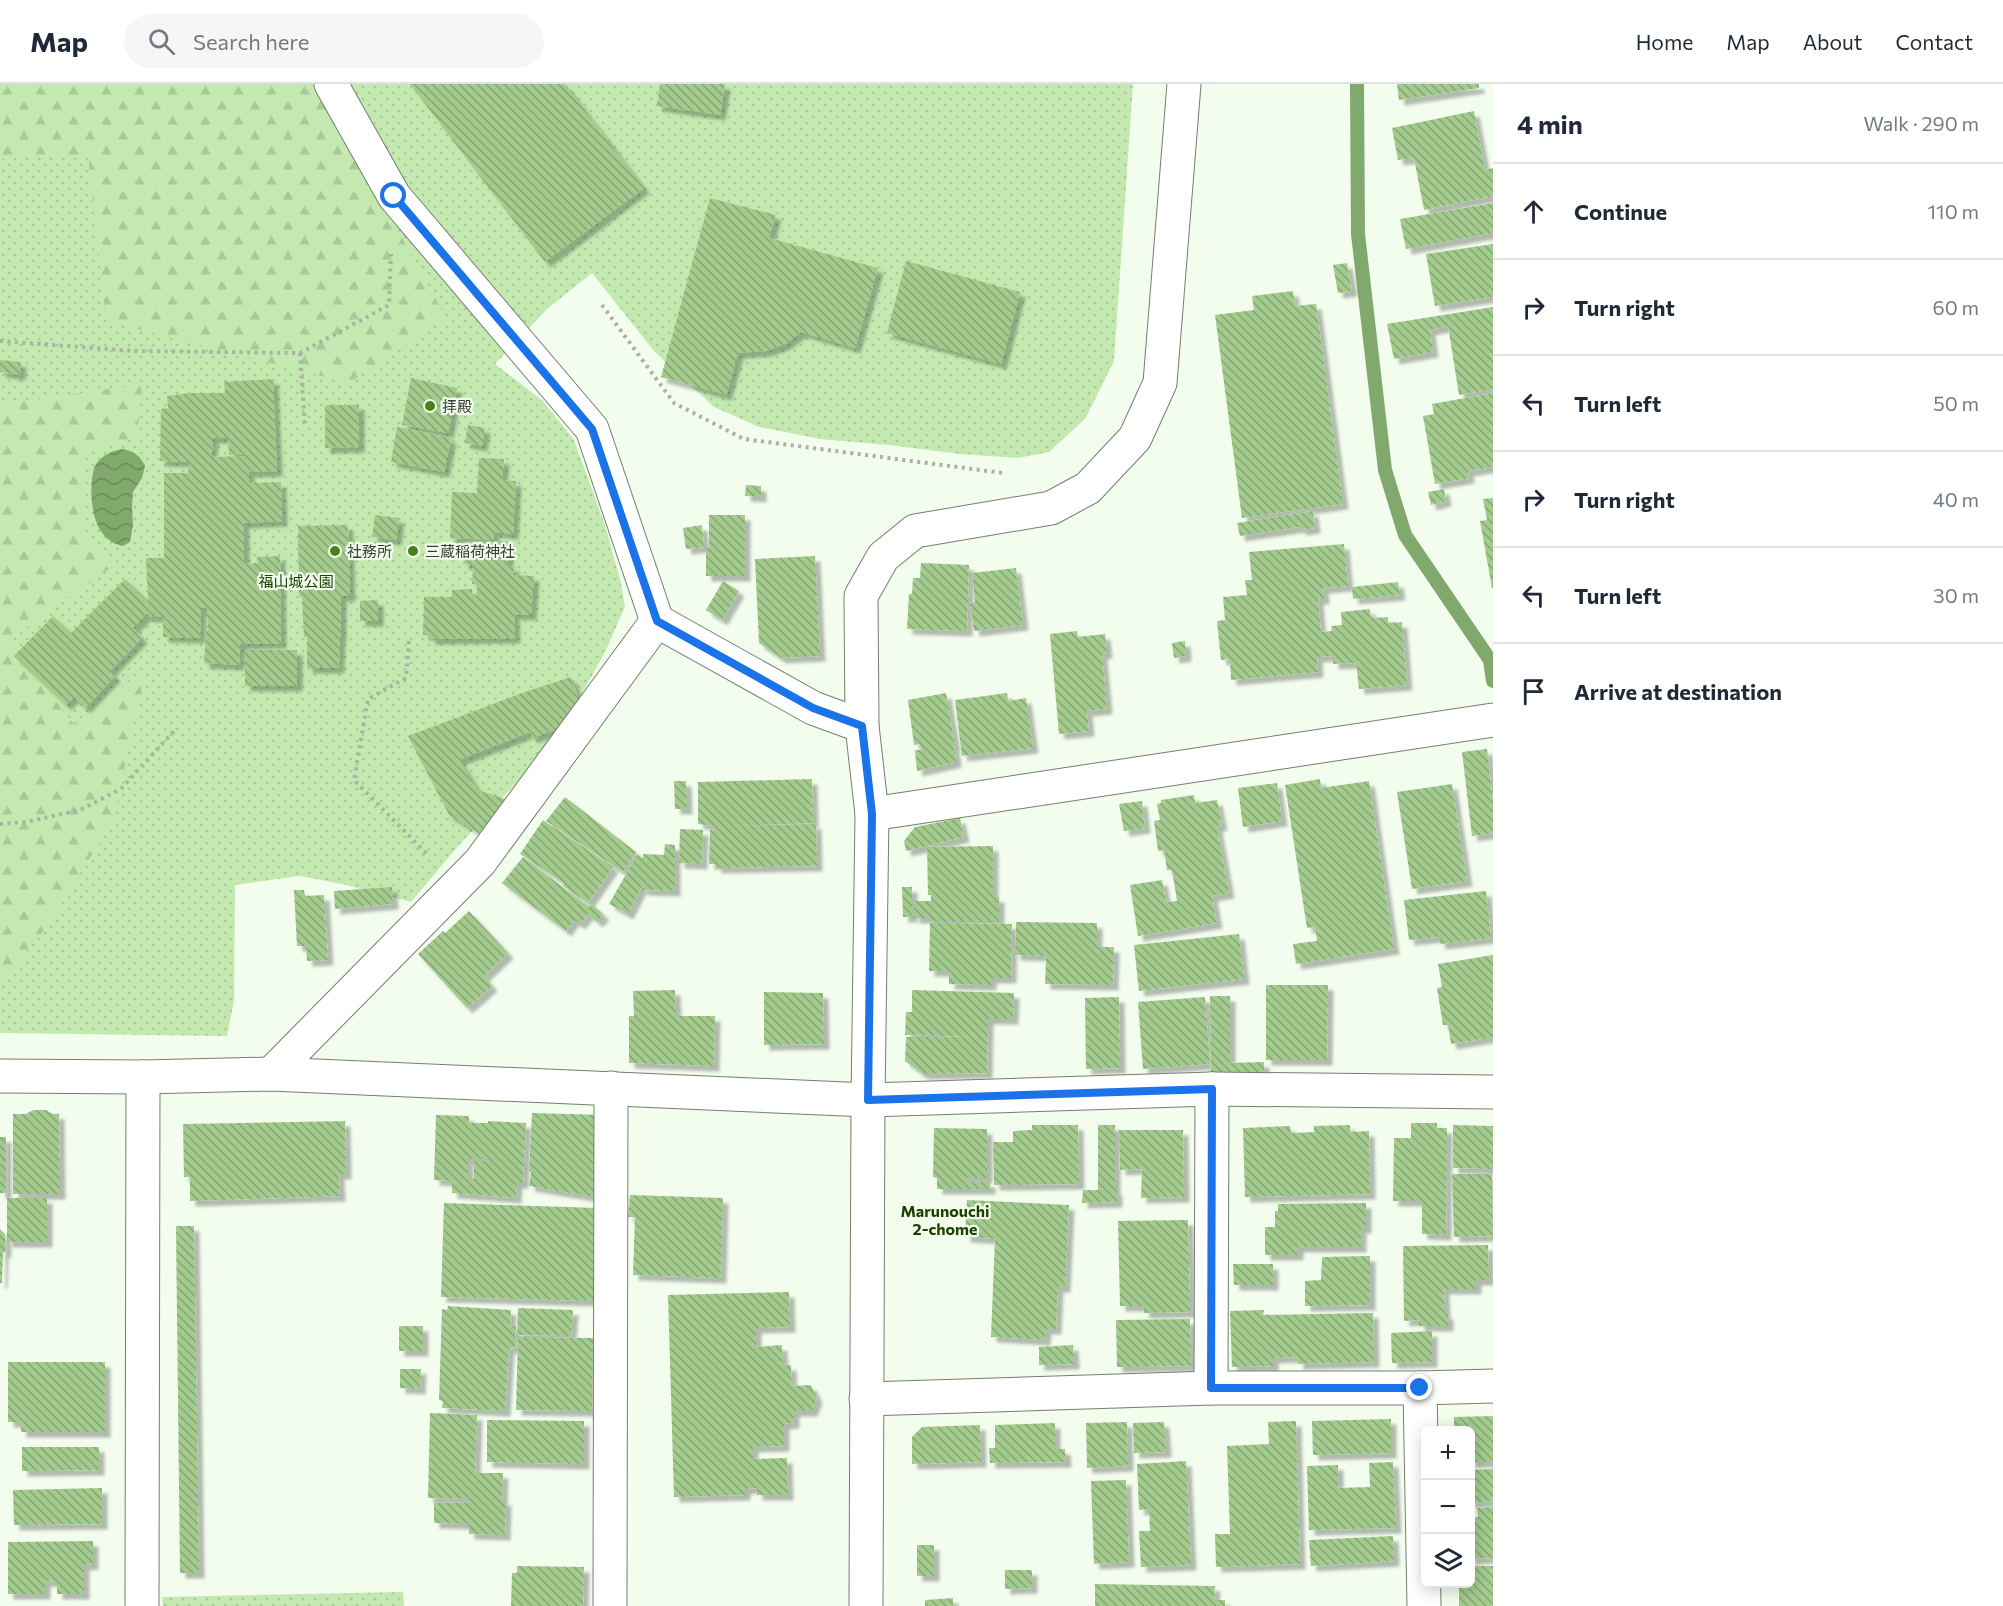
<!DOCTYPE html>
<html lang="en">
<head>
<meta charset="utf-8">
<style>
	:root { --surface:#fff; --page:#f6f6f7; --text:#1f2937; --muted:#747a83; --line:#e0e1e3 }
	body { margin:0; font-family:Commissioner,"Noto Sans JP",sans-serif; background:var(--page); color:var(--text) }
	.controls { position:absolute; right:18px; bottom:18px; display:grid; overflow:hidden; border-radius:9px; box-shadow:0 3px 15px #0003 }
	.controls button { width:54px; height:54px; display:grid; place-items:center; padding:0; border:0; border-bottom:2px solid var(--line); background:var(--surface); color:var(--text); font:30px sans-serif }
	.stop { position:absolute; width:18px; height:18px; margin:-14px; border:4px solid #1a73e8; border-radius:50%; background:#fff }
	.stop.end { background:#1a73e8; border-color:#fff; box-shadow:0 2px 6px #0008 }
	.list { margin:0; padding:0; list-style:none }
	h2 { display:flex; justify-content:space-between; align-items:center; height:78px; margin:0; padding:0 24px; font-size:26px }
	h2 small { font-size:20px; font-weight:400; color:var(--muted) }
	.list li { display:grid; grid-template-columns:39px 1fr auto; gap:18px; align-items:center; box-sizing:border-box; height:96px; padding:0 24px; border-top:2px solid var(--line) }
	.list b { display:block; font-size:22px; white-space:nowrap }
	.list em { font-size:20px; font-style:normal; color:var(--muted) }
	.icon { flex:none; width:33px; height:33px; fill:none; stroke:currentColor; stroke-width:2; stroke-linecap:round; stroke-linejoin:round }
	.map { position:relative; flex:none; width:1493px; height:1522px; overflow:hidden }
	header { display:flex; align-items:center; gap:36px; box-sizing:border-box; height:84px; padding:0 30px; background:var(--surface); border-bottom:2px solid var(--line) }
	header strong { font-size:28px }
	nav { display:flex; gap:33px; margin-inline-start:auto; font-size:21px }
	.search { width:420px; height:54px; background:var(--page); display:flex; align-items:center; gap:15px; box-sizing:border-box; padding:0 21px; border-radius:33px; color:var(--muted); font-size:22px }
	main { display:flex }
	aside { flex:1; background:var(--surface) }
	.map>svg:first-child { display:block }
	.grass { fill:url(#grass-dots) }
	.forest { fill:url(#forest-firs) }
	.water { fill:url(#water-waves) }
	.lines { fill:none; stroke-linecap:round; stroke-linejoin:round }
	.stream { stroke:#81a86d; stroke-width:14 }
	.building { fill:url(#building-back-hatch); fill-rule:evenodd; filter:url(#shadow) }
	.minor-casing { stroke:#757e70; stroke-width:35 }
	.path { stroke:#a9b1a5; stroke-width:4; stroke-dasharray:3 4.5; stroke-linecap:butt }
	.minor { stroke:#fff; stroke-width:33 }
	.route { stroke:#1a73e8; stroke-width:8 }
	.poi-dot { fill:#46811c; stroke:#f2fded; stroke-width:2 }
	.labels { text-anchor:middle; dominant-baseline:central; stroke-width:4.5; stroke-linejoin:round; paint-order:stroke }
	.poi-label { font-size:15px; fill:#393d37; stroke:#f2fded; text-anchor:start }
	.park-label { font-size:15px; fill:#1d4100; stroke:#f2fded }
	.neighbourhood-label { font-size:16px; font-weight:bold; fill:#1d4200; stroke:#f2fded }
</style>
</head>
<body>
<header>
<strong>Map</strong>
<div class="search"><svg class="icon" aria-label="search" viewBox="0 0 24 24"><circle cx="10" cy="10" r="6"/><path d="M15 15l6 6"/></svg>Search here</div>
<nav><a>Home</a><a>Map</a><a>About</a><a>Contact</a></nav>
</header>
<main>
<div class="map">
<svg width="1493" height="1522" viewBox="0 0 1493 1522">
	<defs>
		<pattern id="grass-dots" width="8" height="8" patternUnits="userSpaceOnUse" patternTransform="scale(1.5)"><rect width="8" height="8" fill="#c3e9b0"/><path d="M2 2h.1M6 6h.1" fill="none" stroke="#a8c998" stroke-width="1.8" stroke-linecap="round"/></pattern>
		<pattern id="forest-firs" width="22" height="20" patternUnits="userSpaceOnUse" patternTransform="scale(1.5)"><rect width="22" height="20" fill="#c3e9b0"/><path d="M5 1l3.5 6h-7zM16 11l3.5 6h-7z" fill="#a8c998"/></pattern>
		<pattern id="water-waves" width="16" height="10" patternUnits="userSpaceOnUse" patternTransform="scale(1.5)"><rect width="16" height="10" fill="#81a86d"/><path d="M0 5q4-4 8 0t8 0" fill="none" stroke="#6b8a5a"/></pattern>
		<pattern id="building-back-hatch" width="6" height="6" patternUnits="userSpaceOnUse" patternTransform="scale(1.5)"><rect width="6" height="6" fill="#a3cb8e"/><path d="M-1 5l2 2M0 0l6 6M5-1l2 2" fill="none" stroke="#86a675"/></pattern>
		<filter id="shadow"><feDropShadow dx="5.5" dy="5.5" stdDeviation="1.5" flood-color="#0004"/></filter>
	</defs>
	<rect width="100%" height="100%" fill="#f2fded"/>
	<g class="grass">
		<polygon points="0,0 1133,0 1114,277 1085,335 1049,368 1018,374 960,370 889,361 820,355 759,343 714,323 654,267 592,189 547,225 495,280 543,317 574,356 605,441 621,499 625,523 606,566 569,634 537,676 454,767 411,818 342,800 300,792 235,801 234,917 227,952 0,949"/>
		<polygon points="403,1508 404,1522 163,1522 162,1513"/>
	</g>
	<g class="forest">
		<polygon points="0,0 318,0 446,234 349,299 106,237 88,71 0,75"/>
		<polygon points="142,300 137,352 86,369 85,446 115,481 8,556 75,642 146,584 113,737 48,841 0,900 0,321"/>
	</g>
	<path class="water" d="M122,365C133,367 140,371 145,382L142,394L133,408L132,422L133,441L130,458L123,462C115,460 108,457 103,450C91,436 88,400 95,382C100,372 112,367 122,365Z"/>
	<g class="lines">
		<polyline class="stream" points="1357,0 1358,150 1385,386 1405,451 1490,576 1493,597"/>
	</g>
	<g class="building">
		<polygon points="410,0 565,0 644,104 545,178"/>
		<polygon points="660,0 725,0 720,31 657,22"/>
		<polygon points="1397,0 1479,0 1479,4 1399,16"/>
		<polygon points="1474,27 1485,86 1493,84 1493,112 1424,126 1414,74 1398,76 1392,44"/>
		<polygon points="710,114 776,131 769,154 878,184 855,264 801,248 785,260 766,267 738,269 726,311 661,293"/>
		<polygon points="1493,119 1493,149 1406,165 1400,135"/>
		<polygon points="1493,160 1493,213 1435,222 1426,170"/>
		<polygon points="906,177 1020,208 1001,280 887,249"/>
		<polygon points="1347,179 1352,207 1338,209 1333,181"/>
		<polygon points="1293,207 1295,222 1316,220 1343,420 1242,434 1215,231 1254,226 1252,212"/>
		<polygon points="1493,223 1493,305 1459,311 1448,242 1430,246 1433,268 1394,275 1387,240"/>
		<polygon points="0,276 21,278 20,291 0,288"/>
		<polygon points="411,294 457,304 448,349 402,341"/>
		<path d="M273,295L277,387L249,388V399L281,398L282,437L244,439V480L258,479L257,473L280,472L281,559L240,560L239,581L204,579L206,547L208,546L207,524H201L200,554L163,553V533H148V529L133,544L142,554L110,587L115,592L85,624L74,613L66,621L14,572L53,532L71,549L125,495L148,517L146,474H164V389H188L189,378L160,377L161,325L168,324L167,312L190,309H225L224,298ZM213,354H228L229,371L244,370V372L212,373L211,368H212Z"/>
		<polygon points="1493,309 1493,383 1468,387 1469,394 1435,400 1423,332 1434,330 1432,320"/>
		<polygon points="325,321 359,321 359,363 325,364"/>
		<polygon points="468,341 485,344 482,362 465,359"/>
		<polygon points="397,343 451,354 444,388 391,378"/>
		<polygon points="479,374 504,375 502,396 516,397 513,450 494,448 493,456 450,454 452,408 477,409"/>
		<polygon points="746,401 761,402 761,413 745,412"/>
		<polygon points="1444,405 1446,417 1431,421 1428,408"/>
		<polygon points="1493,414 1493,504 1492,504 1480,437 1487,436 1483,415"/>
		<polygon points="1313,427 1315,444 1301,446 1300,443 1240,452 1237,439"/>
		<polygon points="375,431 399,434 396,456 372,453"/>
		<polygon points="709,431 745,431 745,492 706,492 706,464 709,464"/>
		<polygon points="348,441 350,512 341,512 341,552 340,553 339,584 307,584 307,553 304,553 302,513 299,513 298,442"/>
		<polygon points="702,441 704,463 686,465 683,444"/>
		<polygon points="508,457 508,482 514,482 513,491 534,492 531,531 514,530 515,554 430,555 430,551 423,551 424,513 452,513 452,506 472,505 472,512 477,512 477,500 472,500 473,482 478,481 463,480 465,458"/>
		<polygon points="1344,460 1348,502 1323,504 1324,515 1318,515 1321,548 1332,547 1331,542 1342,541 1341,528 1370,525 1371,534 1388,533 1388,539 1402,538 1407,601 1359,605 1356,579 1333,580 1333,572 1317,573 1318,588 1231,596 1230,575 1221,576 1217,537 1225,536 1223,513 1247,511 1245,496 1252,496 1249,468"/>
		<polygon points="815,472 820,572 781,574 759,559 755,475"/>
		<polygon points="921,479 969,481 967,547 907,545 909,510 912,510 913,494 920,494"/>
		<polygon points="1016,484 1023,541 974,547 970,519 975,518 972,489"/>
		<polygon points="723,497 739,507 722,536 706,526"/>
		<polygon points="1398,498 1400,511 1353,515 1352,503"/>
		<polygon points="378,516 378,537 360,537 360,517"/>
		<polygon points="1077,547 1078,553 1105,550 1107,569 1102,570 1107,625 1087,627 1089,647 1059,650 1050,550"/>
		<polygon points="1185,557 1186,572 1174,574 1172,559"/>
		<rect x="245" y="566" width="52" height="36"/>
		<polygon points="571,593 586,635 532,654 530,648 459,676 478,706 505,715 485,753 449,731 408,652 522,609"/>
		<polygon points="946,609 955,662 954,662 956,678 917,687 915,666 921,666 920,660 914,661 908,616"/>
		<polygon points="1007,609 1008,617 1026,614 1033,664 962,672 955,616"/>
		<polygon points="1487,665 1493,718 1493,749 1472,752 1462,668"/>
		<polygon points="812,695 813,739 733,742 816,740 817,782 716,784 716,780 709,780 710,746 715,746 715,742 698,740 698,698"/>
		<polygon points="1320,695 1321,704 1369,697 1394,865 1296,880 1293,860 1317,857 1315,843 1307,844 1285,701"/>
		<polygon points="674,697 686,697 687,725 675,725"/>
		<polygon points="1277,699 1282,737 1243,743 1238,704"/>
		<polygon points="1452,700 1467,797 1412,805 1397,708"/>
		<polygon points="1194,711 1195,719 1217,716 1222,741 1217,742 1229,809 1212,812 1217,839 1138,852 1130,801 1162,796 1166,818 1177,817 1172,786 1167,786 1164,766 1158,767 1154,737 1160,736 1157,720 1161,719 1161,716"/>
		<polygon points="565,713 636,768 623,788 546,737"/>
		<polygon points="1142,717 1145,744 1124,747 1119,720"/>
		<polygon points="960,734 964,753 906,767 904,757 915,743"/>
		<polygon points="543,736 613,783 588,819 563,802 564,799 520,770"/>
		<polygon points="680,745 703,746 702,780 679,779"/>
		<polygon points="665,760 675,761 675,807 642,806 643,800 628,830 609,820 637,771 643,774 643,770 664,771"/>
		<polygon points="993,762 993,813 999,813 999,838 931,838 931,834 914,834 914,817 931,817 931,811 928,811 927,763"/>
		<polygon points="523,773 589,823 592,820 604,831 597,838 588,830 580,840 574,836 566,847 502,799"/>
		<polygon points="392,803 393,820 335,825 334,807"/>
		<polygon points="902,803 912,803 912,833 903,833"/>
		<polygon points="294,806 304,806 305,812 324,811 328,876 307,877 306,862 297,862"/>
		<polygon points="1486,807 1491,854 1440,860 1439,853 1409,856 1404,816"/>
		<polygon points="469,827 508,869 484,892 492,902 467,924 418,870 443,847 445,849"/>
		<polygon points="1016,838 1097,839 1097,863 1114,863 1113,901 1045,900 1046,872 1015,871"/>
		<polygon points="930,839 1012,840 1011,894 991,894 991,901 949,900 949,887 929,887"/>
		<polygon points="1239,850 1244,895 1139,907 1134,861"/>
		<polygon points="1493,871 1493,953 1451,960 1448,941 1443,941 1437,904 1442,903 1438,880"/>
		<polygon points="1266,901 1328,901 1327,976 1266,976"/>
		<polygon points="675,906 676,932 715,932 714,982 629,979 629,932 634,932 633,907"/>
		<polygon points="912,906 1014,909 1013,935 988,935 987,989 923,990 905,977 906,953 975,953 905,951 906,928 912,928"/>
		<polygon points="764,908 823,909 824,960 764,961"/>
		<polygon points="1210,912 1230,912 1230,979 1264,978 1264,990 1211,990"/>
		<polygon points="1119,913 1120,984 1086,985 1085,914"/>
		<polygon points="1205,913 1210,980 1143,985 1138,918"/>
		<polygon points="33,1026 46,1026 53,1030 59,1030 60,1110 13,1110 13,1030 26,1030"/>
		<polygon points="532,1029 604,1031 594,1113 529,1102 531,1088 529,1087"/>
		<path d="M436,1031L469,1032V1039H488V1037L526,1039L523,1099H517L516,1114L452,1109V1097L434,1096ZM468,1075H487V1077H474V1095H468Z"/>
		<polygon points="345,1037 346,1090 339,1090 340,1112 190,1117 190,1093 184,1093 183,1040"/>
		<polygon points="1411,1039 1437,1039 1437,1044 1447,1044 1446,1151 1422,1150 1422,1117 1393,1117 1394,1054 1411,1054"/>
		<polygon points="1032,1041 1078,1041 1079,1100 994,1101 993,1058 1013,1058 1013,1047 1032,1046"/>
		<polygon points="1098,1041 1115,1041 1115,1106 1117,1106 1117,1118 1082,1119 1083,1106 1098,1106"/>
		<polygon points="1350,1041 1350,1048 1369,1047 1370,1110 1245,1113 1243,1044 1290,1042 1291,1049 1314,1048 1314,1042"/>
		<polygon points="1453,1041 1493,1042 1493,1085 1453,1084"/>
		<polygon points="934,1044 987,1045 987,1094 967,1094 967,1098 990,1098 990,1105 937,1105 937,1094 933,1093"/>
		<polygon points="1119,1046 1183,1046 1184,1113 1141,1114 1142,1085 1120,1086"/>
		<rect x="0" y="1053" width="6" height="56"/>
		<polygon points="1452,1090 1492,1090 1493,1152 1454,1153"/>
		<polygon points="630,1111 723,1114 721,1194 633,1191 635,1133 628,1133"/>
		<rect x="7" y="1114" width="40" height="44"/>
		<polygon points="967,1116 1069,1121 1065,1203 1058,1203 1056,1245 1046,1245 1045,1256 991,1253 995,1155 965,1153"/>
		<polygon points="444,1119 599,1124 597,1217 441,1213"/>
		<polygon points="1366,1119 1366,1144 1361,1144 1361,1163 1298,1163 1298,1171 1265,1171 1265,1143 1275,1143 1275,1127 1278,1127 1278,1120"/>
		<polygon points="1188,1136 1190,1228 1144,1229 1144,1222 1120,1222 1118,1137"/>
		<polygon points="176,1142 194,1142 199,1489 180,1489"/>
		<polygon points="0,1145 5,1150 6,1167 3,1169 2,1199 0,1199"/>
		<polygon points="1488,1161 1489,1196 1476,1196 1476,1205 1444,1205 1445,1230 1448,1230 1448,1242 1419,1242 1419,1236 1404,1237 1403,1162"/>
		<polygon points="1370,1172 1370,1221 1305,1222 1305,1197 1321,1196 1322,1173"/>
		<polygon points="1233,1180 1273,1180 1273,1201 1234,1201"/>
		<polygon points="789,1208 790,1243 756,1244 756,1263 782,1261 783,1282 791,1281 792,1302 811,1301 817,1314 812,1327 794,1327 794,1339 784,1340 784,1362 753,1363 753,1375 787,1374 788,1411 757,1411 757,1404 745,1405 745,1411 674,1413 668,1211"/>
		<polygon points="448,1222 511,1226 510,1242 516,1242 515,1265 509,1264 505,1327 442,1324 443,1317 439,1316 442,1225 447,1226"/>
		<polygon points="518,1224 573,1226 571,1252 517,1251"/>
		<polygon points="1264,1226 1263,1231 1373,1229 1374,1278 1298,1280 1298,1273 1273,1274 1273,1282 1232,1283 1230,1227"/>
		<polygon points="1190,1235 1191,1282 1117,1283 1116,1236"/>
		<rect x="399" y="1242" width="24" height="25"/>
		<polygon points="1432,1247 1432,1278 1392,1279 1391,1249"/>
		<polygon points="518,1253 593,1254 592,1327 516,1326"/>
		<polygon points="1073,1261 1074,1280 1039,1281 1039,1263"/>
		<polygon points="8,1278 105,1278 105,1348 21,1348 21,1338 8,1338"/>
		<polygon points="400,1285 421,1285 420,1305 400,1304"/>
		<polygon points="430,1329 477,1331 475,1389 503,1389 502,1416 506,1416 505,1451 469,1450 469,1440 434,1439 434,1419 469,1419 469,1415 428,1414"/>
		<polygon points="1493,1332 1493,1378 1470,1378 1470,1346 1454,1346 1454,1333"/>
		<polygon points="1391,1335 1391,1369 1313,1371 1312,1337"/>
		<polygon points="487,1336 584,1337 584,1380 487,1378"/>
		<polygon points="1296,1337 1300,1480 1216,1483 1215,1450 1230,1450 1227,1362 1269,1360 1268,1338"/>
		<polygon points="1127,1338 1128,1382 1087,1384 1086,1339"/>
		<polygon points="1164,1338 1166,1368 1134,1369 1133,1339"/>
		<polygon points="1055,1339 1055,1365 1065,1365 1066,1378 990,1379 989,1364 995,1364 995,1341"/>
		<polygon points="980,1341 981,1378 912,1380 912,1353 922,1343"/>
		<polygon points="22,1363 99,1363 99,1386 22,1387"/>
		<polygon points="1186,1377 1191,1481 1141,1483 1139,1447 1150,1447 1149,1425 1139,1426 1137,1380"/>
		<polygon points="1393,1378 1396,1444 1309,1446 1307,1382 1338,1381 1338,1404 1370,1403 1369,1379"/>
		<polygon points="1493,1385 1493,1417 1470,1419 1470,1386"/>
		<polygon points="1126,1396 1129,1478 1094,1480 1091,1397"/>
		<polygon points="102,1404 102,1440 14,1441 13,1406"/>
		<polygon points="1493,1423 1493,1474 1470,1475 1470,1433 1478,1433 1477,1424"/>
		<polygon points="1393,1452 1394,1477 1311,1482 1309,1456"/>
		<polygon points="93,1457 93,1480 84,1481 84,1510 57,1510 57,1498 45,1497 45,1510 8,1510 8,1458"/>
		<rect x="917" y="1461" width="17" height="31"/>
		<polygon points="517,1482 584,1483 583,1522 511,1522 512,1489 517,1489"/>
		<polygon points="1470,1482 1493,1482 1493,1522 1459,1522 1459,1500 1470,1500"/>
		<polygon points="1005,1486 1032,1486 1032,1504 1005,1505"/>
		<polygon points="1095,1500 1215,1502 1214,1516 1225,1516 1225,1522 1095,1522"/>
		<polygon points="953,1514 953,1522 925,1522 925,1516"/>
	</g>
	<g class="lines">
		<defs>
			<g id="minor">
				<polyline points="331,0 394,112 592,345 657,537 813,624 862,642"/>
				<polyline points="872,730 1493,636"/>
				<polyline points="271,990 480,778 657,537"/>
				<polyline points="0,992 143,993 271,990 868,1016 1212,1005 1493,1008"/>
				<polyline points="1211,1304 1212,1005"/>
				<polyline points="1420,1304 1424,1522"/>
				<polyline points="866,1315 1211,1304 1420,1304 1493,1302"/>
				<polyline points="142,1522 143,993"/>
				<polyline points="610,1522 611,1004"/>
				<polyline points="866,1522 868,1016 872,730 862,642 861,512 883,473 915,447 1051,424 1088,404 1135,354 1160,299 1184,0"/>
			</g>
		</defs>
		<use href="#minor" class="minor-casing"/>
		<g class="path">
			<polyline points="602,221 674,319 744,355 1003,389"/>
			<polyline points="0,257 134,267 300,269 389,221 391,170"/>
			<polyline points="300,269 305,342"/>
			<polyline points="409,557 406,594 368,615 354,696 429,772"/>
			<polyline points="0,740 26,738 80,726 121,705 174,647"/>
		</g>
		<use href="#minor" class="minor"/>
	</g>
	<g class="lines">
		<polyline class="route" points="394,112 592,345 657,537 813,624 862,642 872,730 868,1016 1212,1005 1211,1304 1420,1304"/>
	</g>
	<g class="poi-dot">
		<circle cx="430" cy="322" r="6"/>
		<circle cx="335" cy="467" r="6"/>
		<circle cx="413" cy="467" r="6"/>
	</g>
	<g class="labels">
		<g class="poi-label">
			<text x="442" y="322">拝殿</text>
			<text x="347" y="467">社務所</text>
			<text x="425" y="467">三蔵稲荷神社</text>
		</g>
		<g class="park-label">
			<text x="296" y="497">福山城公園</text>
		</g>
		<g class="neighbourhood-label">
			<text x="945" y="1126">Marunouchi<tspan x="945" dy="18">2-chome</tspan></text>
		</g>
	</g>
</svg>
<div class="controls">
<button>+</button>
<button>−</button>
<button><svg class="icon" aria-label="layers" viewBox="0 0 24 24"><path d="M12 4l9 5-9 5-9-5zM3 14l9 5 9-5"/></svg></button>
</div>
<div class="stop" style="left:394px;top:112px"></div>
<div class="stop end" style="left:1420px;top:1304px"></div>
</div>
<aside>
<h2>4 min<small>Walk · 290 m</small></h2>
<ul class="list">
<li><svg class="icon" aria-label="ahead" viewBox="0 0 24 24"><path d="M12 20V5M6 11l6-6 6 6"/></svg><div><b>Continue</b></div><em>110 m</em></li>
<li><svg class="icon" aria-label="right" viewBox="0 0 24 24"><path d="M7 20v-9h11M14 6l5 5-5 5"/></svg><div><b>Turn right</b></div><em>60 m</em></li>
<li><svg class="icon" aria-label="left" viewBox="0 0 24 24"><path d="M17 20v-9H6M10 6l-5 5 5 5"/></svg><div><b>Turn left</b></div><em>50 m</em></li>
<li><svg class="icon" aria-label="right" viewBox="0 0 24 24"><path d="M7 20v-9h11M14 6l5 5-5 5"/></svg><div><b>Turn right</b></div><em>40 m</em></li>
<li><svg class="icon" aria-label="left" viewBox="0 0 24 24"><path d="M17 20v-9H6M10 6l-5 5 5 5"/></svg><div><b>Turn left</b></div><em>30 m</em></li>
<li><svg class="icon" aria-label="arrive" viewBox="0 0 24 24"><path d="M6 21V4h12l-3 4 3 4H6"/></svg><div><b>Arrive at destination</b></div></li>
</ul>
</aside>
</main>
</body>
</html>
